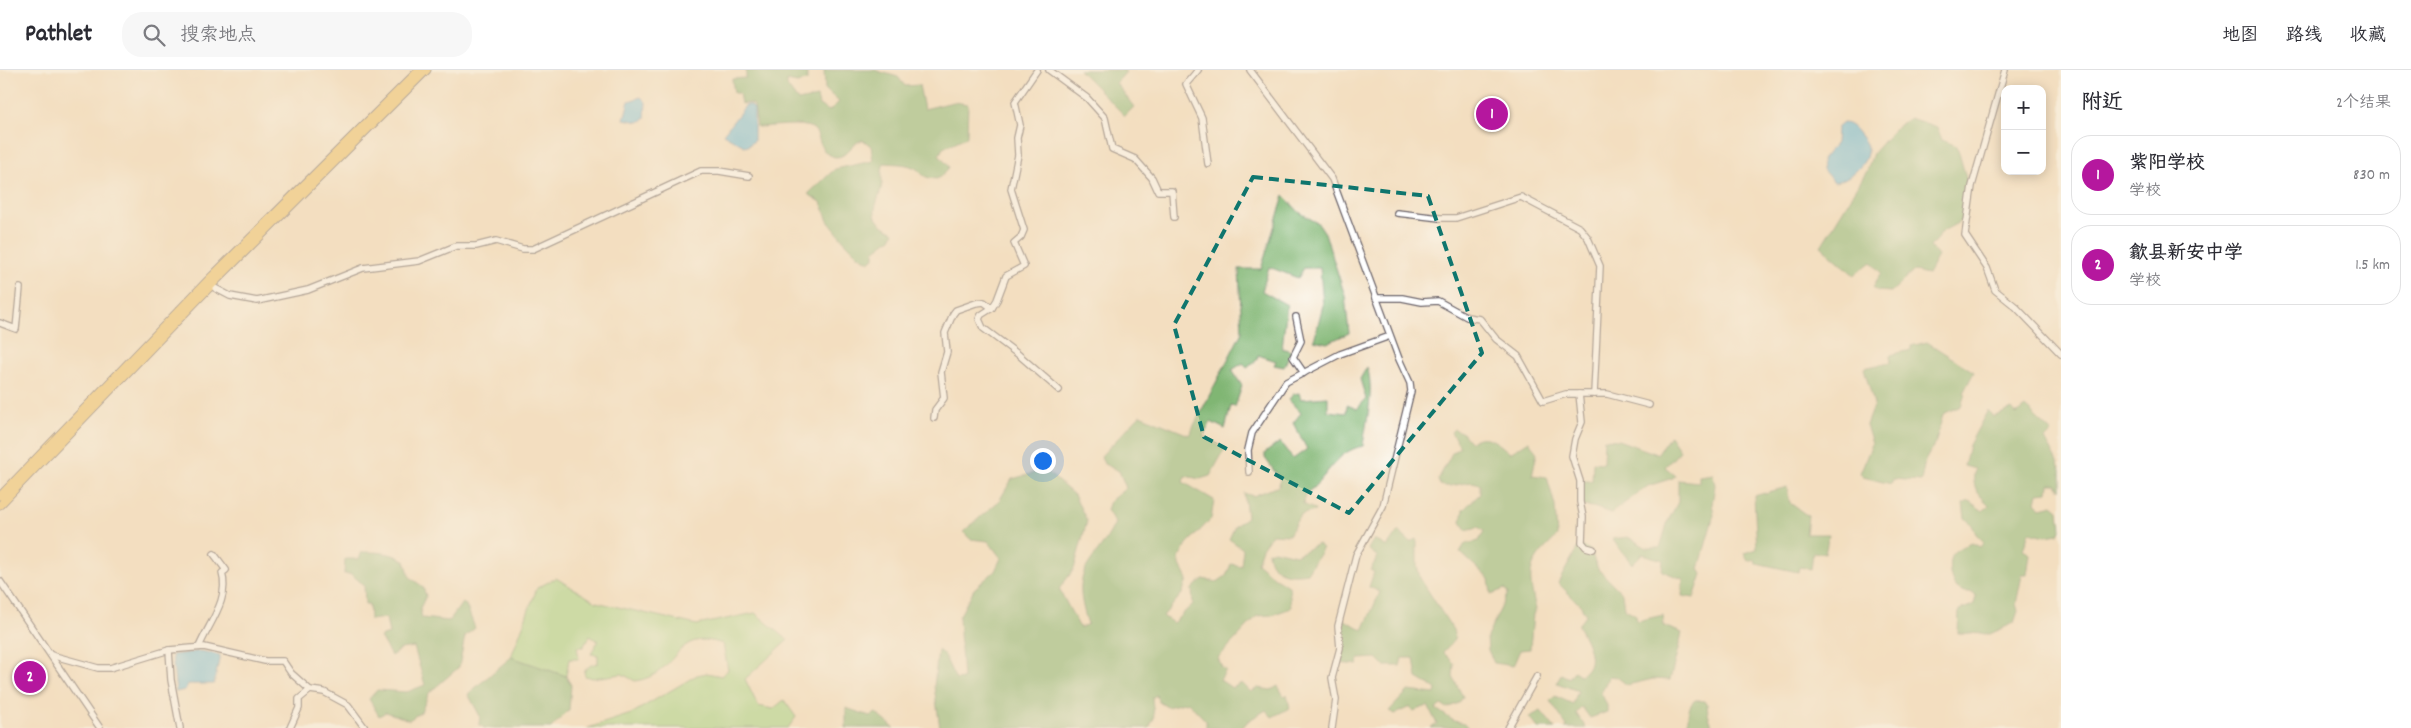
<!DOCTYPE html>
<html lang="zh">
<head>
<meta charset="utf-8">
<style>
	:root { --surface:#fff; --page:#f7f7f7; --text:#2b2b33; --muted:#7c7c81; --line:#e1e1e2; --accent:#b5179e }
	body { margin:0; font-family:Dekko,"LXGW WenKai TC",sans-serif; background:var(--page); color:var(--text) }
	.controls { position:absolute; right:15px; top:15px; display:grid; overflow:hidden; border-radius:10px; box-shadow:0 2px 12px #0003 }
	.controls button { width:45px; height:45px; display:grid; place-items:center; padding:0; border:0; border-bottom:1px solid var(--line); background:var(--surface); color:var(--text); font:25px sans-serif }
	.you { position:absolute; left:1042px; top:390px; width:18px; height:18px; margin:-12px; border:4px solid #fff; border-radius:50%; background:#1a73e8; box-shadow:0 0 0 8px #1a73e833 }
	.badge { display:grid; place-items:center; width:32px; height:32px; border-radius:50%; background:var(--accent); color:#fff; font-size:16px; font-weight:700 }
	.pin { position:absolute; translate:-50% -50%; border:2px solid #fff; box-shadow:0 1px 5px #0006 }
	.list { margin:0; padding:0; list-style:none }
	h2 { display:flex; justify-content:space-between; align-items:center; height:65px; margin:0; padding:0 20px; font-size:21px }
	h2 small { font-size:16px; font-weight:400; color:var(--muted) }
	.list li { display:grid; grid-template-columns:32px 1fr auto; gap:15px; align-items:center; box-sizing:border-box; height:80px; margin:0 10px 10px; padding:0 10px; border:1px solid var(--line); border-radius:20px }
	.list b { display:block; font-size:19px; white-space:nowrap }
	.list p { margin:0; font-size:16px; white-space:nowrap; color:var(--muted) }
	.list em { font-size:16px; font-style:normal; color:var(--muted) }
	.icon { flex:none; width:28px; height:28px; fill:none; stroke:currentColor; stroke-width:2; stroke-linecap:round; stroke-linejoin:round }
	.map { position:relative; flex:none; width:2061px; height:658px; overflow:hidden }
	header { display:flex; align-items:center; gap:30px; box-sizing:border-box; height:70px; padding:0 25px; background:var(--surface); border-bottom:1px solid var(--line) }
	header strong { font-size:24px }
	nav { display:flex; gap:28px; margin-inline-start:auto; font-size:18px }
	.search { width:350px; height:45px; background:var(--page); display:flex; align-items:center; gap:12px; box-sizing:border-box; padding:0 18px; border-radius:20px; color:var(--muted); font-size:19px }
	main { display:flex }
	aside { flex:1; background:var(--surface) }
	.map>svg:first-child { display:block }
	.green { fill:#a0d586; stroke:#617c60 }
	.forest { fill:#80b673; stroke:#516c57 }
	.water { fill:#61b9de; stroke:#426e8c }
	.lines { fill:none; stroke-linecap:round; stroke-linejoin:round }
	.minor-casing { stroke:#6b646a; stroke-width:8 }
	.major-casing { stroke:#6b646a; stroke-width:9 }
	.minor { stroke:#fff; stroke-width:5.5 }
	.major { stroke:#f0c469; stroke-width:7 }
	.marked { fill:none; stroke:#0f766e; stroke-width:4; stroke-dasharray:10 6; stroke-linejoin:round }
</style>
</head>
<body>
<header>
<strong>Pathlet</strong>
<div class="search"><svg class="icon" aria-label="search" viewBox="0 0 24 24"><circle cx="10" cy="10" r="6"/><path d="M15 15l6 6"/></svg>搜索地点</div>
<nav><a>地图</a><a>路线</a><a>收藏</a></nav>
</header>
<main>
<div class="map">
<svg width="2061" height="658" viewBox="0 0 2061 658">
	<rect width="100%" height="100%" fill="#fdfcf7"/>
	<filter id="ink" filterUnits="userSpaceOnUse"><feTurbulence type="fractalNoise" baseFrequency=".02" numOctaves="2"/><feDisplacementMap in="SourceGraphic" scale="10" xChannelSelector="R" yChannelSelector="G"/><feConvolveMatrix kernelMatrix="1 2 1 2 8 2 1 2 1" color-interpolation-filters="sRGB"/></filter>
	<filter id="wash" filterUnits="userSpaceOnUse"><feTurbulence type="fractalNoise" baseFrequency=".0096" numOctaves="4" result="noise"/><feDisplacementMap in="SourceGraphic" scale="20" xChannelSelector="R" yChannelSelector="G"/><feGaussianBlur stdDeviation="1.12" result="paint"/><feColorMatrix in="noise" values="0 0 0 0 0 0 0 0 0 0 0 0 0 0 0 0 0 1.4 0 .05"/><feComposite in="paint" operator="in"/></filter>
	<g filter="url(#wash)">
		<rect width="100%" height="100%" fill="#f3dec0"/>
		<path class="green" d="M556,508L596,532L697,555L755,543L788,570L745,609L758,636L773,639L784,630L796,647L788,658H588L631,644L697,605L707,603L721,606L728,600L723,574C672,556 680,605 635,611L622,604L593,608L585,606L584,601L591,595L598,593V585L591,584L598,571L590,566L583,577H577L579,589H569L566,606L511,587L537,518Z"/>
		<g class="forest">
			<path d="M746,0H807V11L797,13L787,11V16L798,31L817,27L819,35L829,41L839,32L825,19L824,0H874L898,7L905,16L919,15L924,39L953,32L968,34L967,65L966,67L943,78L939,85L949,97L945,103L937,109C919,108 923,101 913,97C904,93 893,94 884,93C881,100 882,106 882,113C879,137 862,146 894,162L891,168L874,181V188L869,192L858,185L844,171L828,151L821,132L808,124L835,99L873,91L871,76L863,70C851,72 848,88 835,87C815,81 823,65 812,58C801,52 770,57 757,57L754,35L750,33L741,34L739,23H734L732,9L746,8Z"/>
			<polygon points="1079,0 1124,0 1126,2 1116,13 1134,37 1125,46"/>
			<polygon points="1910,48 1937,57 1942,70 1957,76 1968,115 1965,149 1943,161 1930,177 1938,186 1928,204 1914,201 1891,222 1878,221 1873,217 1881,203 1871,192 1854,205 1821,176 1867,101 1873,83 1895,58"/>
			<path d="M1284,126L1299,142L1319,154L1325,163L1345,226L1349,263L1327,273L1314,270L1323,235L1320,198H1304L1298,208L1269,197L1262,221L1287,235L1282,278L1291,281L1284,297L1274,295L1276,291L1258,285L1257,290L1247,298L1243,293L1232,300L1242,316L1235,337L1231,336L1225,359L1211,352L1203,366L1225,379L1210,406L1200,409L1185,406L1183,412L1214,430L1211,449L1187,474L1179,487V492L1187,510L1182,524L1163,546L1173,553L1193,534L1192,519L1203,509L1217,512L1226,506L1231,494L1241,496L1243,479L1229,469L1235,456L1247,447L1244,423L1253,426L1279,416L1280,409L1265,388V383L1280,372L1293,389L1307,379L1293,353L1301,343L1289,330L1293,324L1299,323L1301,329L1328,327V341L1346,343L1347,335L1357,339L1366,329L1360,309L1367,297C1375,321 1366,351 1363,376C1333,382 1328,409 1305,424L1303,434L1314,439L1315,441L1300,445L1289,465L1272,464L1262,478L1257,493L1275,508L1289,516L1291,538L1272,545L1257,546L1218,588L1222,598L1226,600L1220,610L1232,618L1242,613L1251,622L1258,618L1271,620L1278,616L1284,626L1287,625L1290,638L1272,647L1266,640L1248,651L1242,658H1206V651L1188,632L1167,637L1159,632L1156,625L1152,628L1154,648L1149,658H940L934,616L938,580L944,585L956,610L963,609L959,547L974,519L995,501L1001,488L988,471L970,469L963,462L999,431L1012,409L1045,400L1074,425L1087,451L1074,499L1059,519L1080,558L1088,554C1068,495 1094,498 1115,453L1107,440L1110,431L1126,418L1119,401L1104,394L1101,386L1140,345L1189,365L1242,262L1239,199H1261Z"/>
			<polygon points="1927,272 1974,302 1963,323 1965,324 1961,336 1943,344 1936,371 1925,391 1921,411 1893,409 1891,414 1863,407 1860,403 1872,374 1866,355 1874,334 1864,298 1891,292 1890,285 1911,280 1911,276"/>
			<path d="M2025,337L2052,362L2045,369L2061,400V420L2057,414H2049L2048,422L2038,423L2036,432L2041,438L2053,435L2059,440L2061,461L2058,464L2046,466L2029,462L2023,480L2030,484L2027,505H2022L2016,534L2018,541L2014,553L1990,564L1958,563L1959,540L1974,535L1976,526L1973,522H1964L1955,517C1950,508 1946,490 1954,482C1959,477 1966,476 1972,473L1980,477L1984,472L1976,464L1972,455L1965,448L1963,434L1969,431L1983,441L1989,435C1977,423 1971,416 1975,399L1964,396L1969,375L1988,340L1993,347L2012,339L2016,344Z"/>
			<path d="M1454,359L1463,363L1470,372C1486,361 1498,373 1510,383L1529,371L1537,383L1532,405L1547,407L1555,436L1557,466C1550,474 1541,481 1536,490C1526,504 1533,524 1536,540L1533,544L1530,579L1520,580L1513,596L1494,593L1488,580L1487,567L1508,523L1505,519L1491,524L1489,509L1460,482L1465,474L1479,471L1484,461L1478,457L1466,460L1461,452L1463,440L1480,424V415C1471,407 1452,420 1440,415L1438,410L1452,383L1460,377L1451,362Z"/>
			<polygon points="1670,366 1680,381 1665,397 1675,405 1673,408 1648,416 1611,443 1593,437 1582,436 1581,411 1592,411 1593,392 1603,393 1604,369 1618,370 1657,384"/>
			<polygon points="1713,404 1715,415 1712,434 1714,444 1699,499 1702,504 1694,528 1682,526 1683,509 1662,501 1663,490 1642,484 1632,494 1612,469 1628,467 1647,478 1660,478 1668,451 1678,432 1678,410 1699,412 1699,406"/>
			<polygon points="1787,417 1790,433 1808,446 1806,464 1829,464 1825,484 1813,482 1811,499 1799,497 1798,502 1756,493 1755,489 1748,491 1744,483 1757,479 1754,426"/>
			<polygon points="1398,461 1410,472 1416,469 1417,471 1417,496 1420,508 1455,563 1454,570 1443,582 1454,593 1453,607 1463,627 1459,633 1447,638 1441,635 1436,639 1454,651 1464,653 1468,658 1431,658 1437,654 1428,636 1413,641 1410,637 1395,644 1389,641 1408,621 1435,624 1436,619 1417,608 1414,588 1402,588 1400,596 1385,596 1377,588 1359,589 1358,595 1338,593 1343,576 1340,560 1343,549 1363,560 1380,522 1369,517 1374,502 1370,500 1378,487 1368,479 1374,469 1387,477"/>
			<path d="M1318,474L1323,478L1307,503C1289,506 1271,504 1268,482L1274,480L1296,485Z"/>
			<path d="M1579,475L1590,480L1598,499L1622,523L1624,538L1636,545L1637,551L1663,545L1664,556L1682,563L1670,610L1653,609L1627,615L1617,607L1609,606L1601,623L1607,635V642L1590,648L1582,637L1576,643L1586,658H1565L1567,656L1550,631L1555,626L1573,634L1578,621L1557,613L1561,604L1569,608L1574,601L1580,605C1601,593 1585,571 1578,555L1586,545L1581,536L1558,513Z"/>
			<path d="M362,482C378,482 392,482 405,491L410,507L423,517L426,526L420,538L422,548L449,551L462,533L466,535L475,558L465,566L459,597L429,623L421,642L409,650L386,642L379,646L369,629L377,620L407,622L425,615L414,577L401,579L391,586L380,567L389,564L386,548L370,550L369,534H365L364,515L351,504H344L345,489H359Z"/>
			<polygon points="511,587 566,606 571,615 569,640 551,658 484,658 479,654 480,646 468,624"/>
			<path d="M1695,630L1704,631L1707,634L1708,644L1713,658H1689C1687,648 1687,637 1695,630Z"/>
			<polygon points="846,638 870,646 876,643 894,658 846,658"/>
			<polygon points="1541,641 1555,658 1538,658 1529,647"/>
		</g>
		<g class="water">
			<polygon points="641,27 646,32 645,49 639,52 624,49 629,31"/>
			<polygon points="746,35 751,35 754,39 754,71 746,77 723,64"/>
			<path d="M1843,53C1850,53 1854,58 1859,64C1862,68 1866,72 1867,77C1870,93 1849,110 1834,112L1823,100L1822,90L1836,73L1837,58Z"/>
			<polygon points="201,581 220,585 214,614 188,614 185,620 176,622 172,585"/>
		</g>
	</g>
	<g filter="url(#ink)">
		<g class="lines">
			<defs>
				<g id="minor">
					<polyline points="1037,0 1015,32 1020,55 1017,68 1018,85 1011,119 1024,160 1021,167 1014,173 1024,196 1006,206 997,230 992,238 981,245 979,249 983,258 1019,285 1059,320"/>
					<polyline points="1049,0 1087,28 1105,48 1112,79 1135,89 1152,108 1158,121 1172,121 1174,147"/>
					<polyline points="1198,0 1186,14 1202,48 1208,94"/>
					<polyline points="1250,0 1332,109 1399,289 1410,313 1411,321 1383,436 1356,485 1338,556 1340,578 1332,608 1336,630 1332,658"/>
					<polyline points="2005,0 1972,116 1965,165 1987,198 1995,220 2016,237 2061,284"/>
					<polyline points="1397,143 1440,148 1456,148 1521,127 1580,158 1588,168 1600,196 1594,324"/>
					<polyline points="211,216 230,226 257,231 308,220 363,198 419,191 456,176 476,176 496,171 523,179 533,179 701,101 719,101 749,106"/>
					<polyline points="1376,228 1402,228 1422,232 1438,231 1467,247 1480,249 1496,269 1518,286 1543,331 1566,324 1607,324 1649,335"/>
					<polyline points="1296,247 1301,271 1293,287 1304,303"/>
					<polyline points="0,253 16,259 20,218"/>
					<polyline points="1579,324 1582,352 1575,369 1572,386 1580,411 1580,432 1583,447 1582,472 1586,477 1593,479"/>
					<polyline points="934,348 935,340 944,328 941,302 947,282 945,263 953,244 956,240 976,233 984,232 992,238"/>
					<polyline points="1249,402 1248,380 1252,363 1286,312 1340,284 1390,266"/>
					<polyline points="0,511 100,658"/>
					<path d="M199,577C209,553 230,529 222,503L226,500L214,484"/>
					<polyline points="169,580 171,610 180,658"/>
					<polyline points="51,585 98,598 110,598 169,580 204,577 265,591 283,591 291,603 310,620 324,622 348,635 365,658"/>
					<polyline points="290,658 299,638 299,629 310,620"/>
					<polyline points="1508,658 1537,606"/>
				</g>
				<g id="major">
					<polyline points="0,426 209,209 419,0"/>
					<polyline points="0,435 213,214 427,0"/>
				</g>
			</defs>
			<use href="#minor" class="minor-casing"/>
			<use href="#major" class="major-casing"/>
			<use href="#minor" class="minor"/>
			<use href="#major" class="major"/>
		</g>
	</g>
	<path d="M0 0H2061V658H0ZM1253,107L1428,126L1482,283L1349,443L1204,367L1174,255Z" fill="#f3dec0" fill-opacity=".55" fill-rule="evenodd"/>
	<path class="marked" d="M1253,107L1428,126L1482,283L1349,443L1204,367L1174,255Z"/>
</svg>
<div class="controls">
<button>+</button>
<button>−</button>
</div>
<div class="you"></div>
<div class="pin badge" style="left:1492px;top:44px">1</div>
<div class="pin badge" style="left:30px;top:607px">2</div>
</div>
<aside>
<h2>附近<small>2个结果</small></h2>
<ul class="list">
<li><span class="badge">1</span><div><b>紫阳学校</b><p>学校</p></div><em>830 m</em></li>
<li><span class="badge">2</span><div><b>歙县新安中学</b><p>学校</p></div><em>1.5 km</em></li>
</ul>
</aside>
</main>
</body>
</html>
